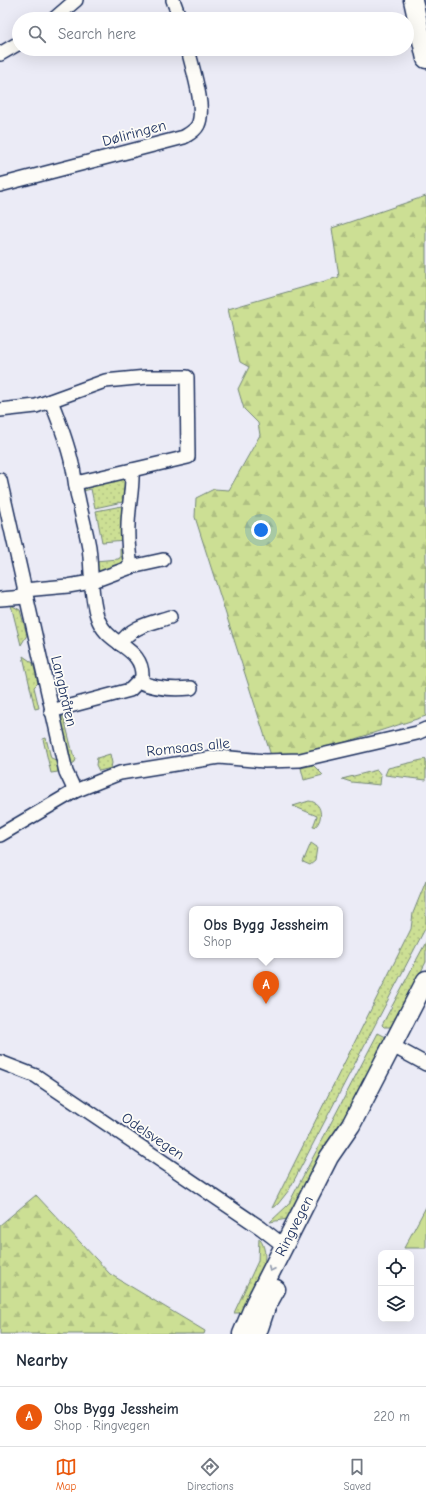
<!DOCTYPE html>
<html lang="en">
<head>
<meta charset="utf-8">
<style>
	:root { --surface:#fff; --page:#f2f2f3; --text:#1f2937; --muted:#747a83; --line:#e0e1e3; --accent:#ea580c }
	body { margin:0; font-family:"Comic Neue",sans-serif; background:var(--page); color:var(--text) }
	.controls { position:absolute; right:12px; bottom:12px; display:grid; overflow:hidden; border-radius:8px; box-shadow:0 4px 16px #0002 }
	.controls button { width:36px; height:36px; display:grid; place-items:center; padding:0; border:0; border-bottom:1px solid var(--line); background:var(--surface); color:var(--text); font:20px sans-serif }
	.you { position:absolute; left:261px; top:530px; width:14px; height:14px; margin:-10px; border:3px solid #fff; border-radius:50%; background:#1a73e8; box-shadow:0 0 0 6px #1a73e833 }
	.badge { display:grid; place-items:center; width:26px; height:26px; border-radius:50%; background:var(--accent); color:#fff; font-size:13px; font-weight:700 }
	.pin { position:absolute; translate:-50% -33px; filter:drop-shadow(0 1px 2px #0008) }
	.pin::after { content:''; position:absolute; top:21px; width:14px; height:12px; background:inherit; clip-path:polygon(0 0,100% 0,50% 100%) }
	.popup { position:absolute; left:189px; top:906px; width:154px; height:52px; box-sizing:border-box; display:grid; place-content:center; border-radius:8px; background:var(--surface); filter:drop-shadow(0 1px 3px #0005); font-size:13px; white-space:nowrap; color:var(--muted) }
	.popup b { font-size:15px; color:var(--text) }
	.popup::after { content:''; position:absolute; left:50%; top:100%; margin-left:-8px; border:8px solid transparent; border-top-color:var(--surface) }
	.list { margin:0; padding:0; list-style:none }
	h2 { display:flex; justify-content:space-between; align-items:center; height:52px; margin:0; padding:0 16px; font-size:17px }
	h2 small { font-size:13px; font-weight:400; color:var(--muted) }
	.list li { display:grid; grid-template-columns:26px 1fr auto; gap:12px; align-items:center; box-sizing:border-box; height:60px; padding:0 16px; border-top:1px solid var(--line) }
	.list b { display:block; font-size:15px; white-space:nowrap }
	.list p { margin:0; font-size:13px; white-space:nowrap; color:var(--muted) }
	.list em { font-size:13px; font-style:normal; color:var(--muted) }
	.icon { flex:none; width:22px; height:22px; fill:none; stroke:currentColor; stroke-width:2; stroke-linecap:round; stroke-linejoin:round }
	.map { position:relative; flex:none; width:426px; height:1334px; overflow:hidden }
	.search { position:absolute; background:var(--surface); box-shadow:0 4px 16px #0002; left:12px; right:12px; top:12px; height:44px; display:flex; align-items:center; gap:10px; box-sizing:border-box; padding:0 14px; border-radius:22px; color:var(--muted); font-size:15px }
	.sheet { height:112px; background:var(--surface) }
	nav { display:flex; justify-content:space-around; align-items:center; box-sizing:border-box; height:56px; border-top:1px solid var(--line); background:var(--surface); font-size:11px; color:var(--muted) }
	nav a { display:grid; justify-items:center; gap:2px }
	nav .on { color:var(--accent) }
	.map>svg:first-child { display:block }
	.grass { fill:url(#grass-dots); stroke:#748779 }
	.forest { fill:url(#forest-firs); stroke:#748779 }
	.green { fill:#ccdf94; stroke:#748779 }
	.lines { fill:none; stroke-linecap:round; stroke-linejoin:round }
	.street-casing { stroke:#1b2f5e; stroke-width:16 }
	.secondary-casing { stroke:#1b2f5e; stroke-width:21 }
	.street { stroke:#fdfcf7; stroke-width:13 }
	.secondary { stroke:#fdfcf7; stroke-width:18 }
	.oneway { stroke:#8c96aa }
	.labels { text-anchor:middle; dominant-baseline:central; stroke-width:3.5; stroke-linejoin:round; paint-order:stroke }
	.street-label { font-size:15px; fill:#1b2f5e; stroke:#fdfcf7 }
</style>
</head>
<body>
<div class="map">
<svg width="426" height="1334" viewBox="0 0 426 1334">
	<defs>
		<pattern id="grass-dots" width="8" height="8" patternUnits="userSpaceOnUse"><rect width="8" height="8" fill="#ccdf94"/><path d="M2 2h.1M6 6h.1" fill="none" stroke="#afc082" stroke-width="1.8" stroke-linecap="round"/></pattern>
		<pattern id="forest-firs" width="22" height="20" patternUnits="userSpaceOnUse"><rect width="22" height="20" fill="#ccdf94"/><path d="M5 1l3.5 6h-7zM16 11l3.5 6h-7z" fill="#afc082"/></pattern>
	</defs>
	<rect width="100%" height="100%" fill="#ebebf6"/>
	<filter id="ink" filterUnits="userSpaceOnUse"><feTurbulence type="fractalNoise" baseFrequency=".025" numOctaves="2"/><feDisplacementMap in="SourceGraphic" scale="8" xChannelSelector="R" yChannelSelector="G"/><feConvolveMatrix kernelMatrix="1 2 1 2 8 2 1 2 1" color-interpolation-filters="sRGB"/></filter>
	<g filter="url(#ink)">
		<g class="grass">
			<polygon points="126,478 127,501 95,508 91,489 83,491 83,488 86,486"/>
			<polygon points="127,505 125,540 102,542 96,511"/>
			<polygon points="125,547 124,564 98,576 95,561 118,559 120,558 120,548"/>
			<polygon points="11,605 20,610 27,635 21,645"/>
			<polygon points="23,656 33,663 38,683 34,687 39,708 35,709"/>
			<polygon points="63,714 73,754 76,759 75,762 72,764 61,720"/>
			<polygon points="46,738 51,758 56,760 58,772 51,773 43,739"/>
			<polygon points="110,754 112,763 111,768 99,771 96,765 97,758"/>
			<polygon points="426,759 426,780 385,775 388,768"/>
			<polygon points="313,765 323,775 304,780 301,768"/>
			<polygon points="377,770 381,775 380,785 351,782 342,779"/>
			<path d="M309,801C322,802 324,819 315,827H313L317,816L293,806Z"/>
			<polygon points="311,843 317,847 315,861 310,865 303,862"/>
			<polygon points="426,881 426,927 289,1190 278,1204 272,1208 411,929 413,913"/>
			<polygon points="426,942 426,962 393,1025 390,1027 384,1027 382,1025"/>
			<polygon points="378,1033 386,1037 381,1048 292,1215 287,1219 270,1222 288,1205"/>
			<path d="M259,1238C276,1260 252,1292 242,1313H234L258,1261Z"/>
		</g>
		<g class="forest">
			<polygon points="426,196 426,716 274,765 195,517 196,498 214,489 229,490 260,435 258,423 244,409 238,389 249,367 240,362 228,309 339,277 332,228"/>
			<polygon points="36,1195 110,1274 205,1331 204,1334 0,1334 0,1225"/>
		</g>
		<polygon class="green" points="426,1207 426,1248 404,1248"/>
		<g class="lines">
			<defs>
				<g id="street">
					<polyline points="173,0 180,19"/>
					<polyline points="54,19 76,0"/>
					<polyline points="0,54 19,43"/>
					<path d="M0,185L184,137C189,134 195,131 198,125C206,109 192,67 188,49"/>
					<path d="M51,401C59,421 67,442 72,464C75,475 75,486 78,497C81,513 86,530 89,547C92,570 90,594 97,616C106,647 144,645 142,678L130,690L51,711"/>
					<polyline points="0,410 36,406 105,381 147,377 187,377 188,457 76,483"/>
					<polyline points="0,480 66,772 75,791"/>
					<path d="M131,567C129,553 127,540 128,526C128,507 133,490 132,470"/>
					<polyline points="24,590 68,586 91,582 131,567 163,560"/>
					<polyline points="0,599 25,597"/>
					<path d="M120,644C131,626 152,623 170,617"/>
					<path d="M140,682C157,689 172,690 191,688"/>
					<polyline points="0,835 75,791 120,773 219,757 265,761 300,760 417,733 426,729"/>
					<polyline points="391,1045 426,1064"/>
					<polyline points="0,1062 36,1076 261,1228 283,1245"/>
				</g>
				<g id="secondary">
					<polyline points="413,0 426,59"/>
					<path id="s1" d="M242,1334L255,1303L329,1157L351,1125L426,980"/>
					<polyline points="257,1334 266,1307 276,1289"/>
				</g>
			</defs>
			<use href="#street" class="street-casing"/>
			<use href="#secondary" class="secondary-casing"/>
			<use href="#street" class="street"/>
			<use href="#secondary" class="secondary"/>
		</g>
		<defs><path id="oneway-chevron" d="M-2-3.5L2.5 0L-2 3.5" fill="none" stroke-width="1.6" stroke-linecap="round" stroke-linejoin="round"/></defs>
		<use class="oneway" href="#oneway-chevron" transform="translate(271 1269) rotate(117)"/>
	</g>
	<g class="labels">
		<g class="street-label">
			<text transform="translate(134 133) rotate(-15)">Døliringen</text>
			<text transform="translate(64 691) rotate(77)">Langbråten</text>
			<text transform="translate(188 747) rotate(-6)">Romsaas alle</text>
			<text transform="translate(153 1136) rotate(34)">Odelsvegen</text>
			<text stroke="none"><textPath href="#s1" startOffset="120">Ringvegen</textPath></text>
		</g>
	</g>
</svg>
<div class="controls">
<button><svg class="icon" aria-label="locate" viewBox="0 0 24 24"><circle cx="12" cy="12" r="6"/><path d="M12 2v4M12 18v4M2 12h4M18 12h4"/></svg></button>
<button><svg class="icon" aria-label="layers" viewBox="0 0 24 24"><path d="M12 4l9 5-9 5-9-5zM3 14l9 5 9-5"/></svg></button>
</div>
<div class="you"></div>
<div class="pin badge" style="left:266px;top:1004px">A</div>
<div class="popup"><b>Obs Bygg Jessheim</b>Shop</div>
<div class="search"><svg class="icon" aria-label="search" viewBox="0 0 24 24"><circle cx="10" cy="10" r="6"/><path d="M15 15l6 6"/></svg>Search here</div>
</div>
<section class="sheet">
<h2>Nearby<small></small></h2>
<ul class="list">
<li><span class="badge">A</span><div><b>Obs Bygg Jessheim</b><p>Shop · Ringvegen</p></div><em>220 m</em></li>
</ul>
</section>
<nav>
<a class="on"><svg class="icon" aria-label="map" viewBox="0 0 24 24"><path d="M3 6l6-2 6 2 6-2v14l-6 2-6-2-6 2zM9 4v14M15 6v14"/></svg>Map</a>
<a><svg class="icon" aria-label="directions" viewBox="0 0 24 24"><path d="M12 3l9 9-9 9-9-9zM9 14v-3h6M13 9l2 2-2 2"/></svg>Directions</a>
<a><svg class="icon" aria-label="saved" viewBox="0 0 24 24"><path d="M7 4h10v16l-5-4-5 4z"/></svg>Saved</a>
</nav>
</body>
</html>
